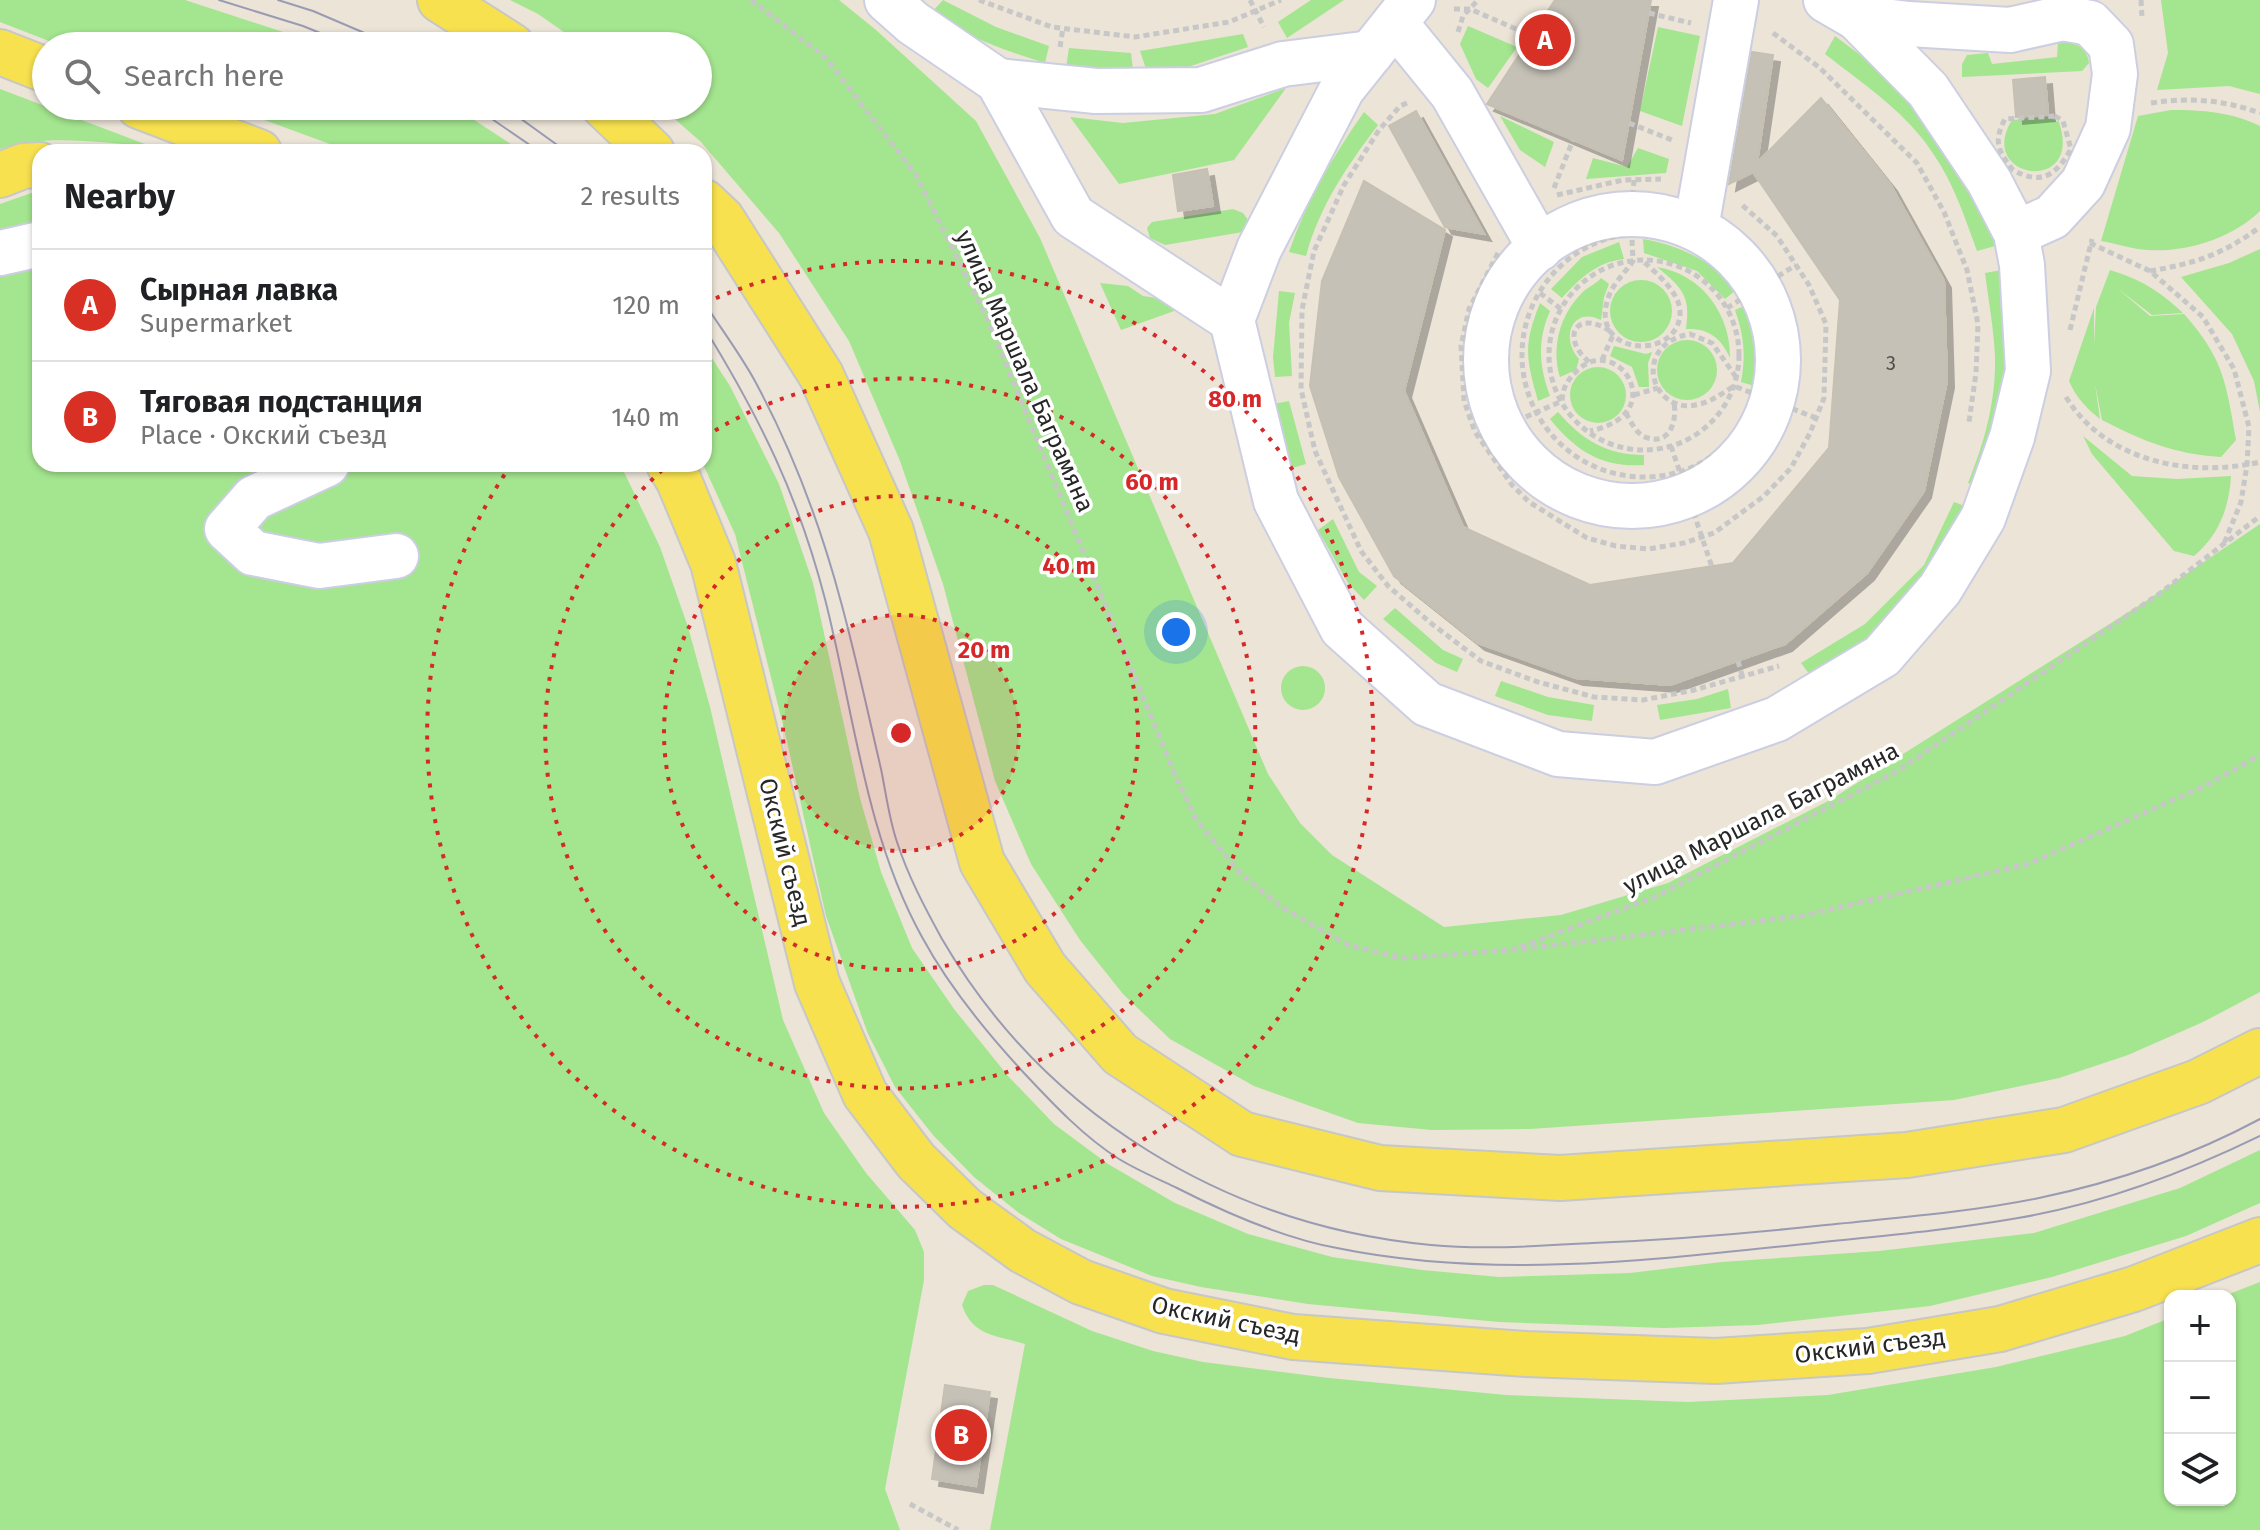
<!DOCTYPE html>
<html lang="en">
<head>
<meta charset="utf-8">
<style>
	:root { --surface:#fff; --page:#f2f2f2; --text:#202124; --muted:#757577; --line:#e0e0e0; --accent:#d93025 }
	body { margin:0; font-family:"Fira Sans",sans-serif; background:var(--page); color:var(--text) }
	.controls { position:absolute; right:24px; bottom:24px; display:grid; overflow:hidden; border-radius:16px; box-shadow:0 2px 6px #0004 }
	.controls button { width:72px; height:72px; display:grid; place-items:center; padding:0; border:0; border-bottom:2px solid var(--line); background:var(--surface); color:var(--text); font:40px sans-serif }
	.you { position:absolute; left:1176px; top:632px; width:28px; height:28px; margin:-20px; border:6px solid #fff; border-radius:50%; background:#1a73e8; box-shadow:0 0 0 12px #1a73e833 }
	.badge { display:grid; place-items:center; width:52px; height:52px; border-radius:50%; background:var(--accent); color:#fff; font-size:26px; font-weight:700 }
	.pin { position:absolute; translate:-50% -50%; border:4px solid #fff; box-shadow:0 2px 8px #0006 }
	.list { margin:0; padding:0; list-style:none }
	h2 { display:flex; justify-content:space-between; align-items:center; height:104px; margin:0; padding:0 32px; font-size:34px }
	h2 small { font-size:26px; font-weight:400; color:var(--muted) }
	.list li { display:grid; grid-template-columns:52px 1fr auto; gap:24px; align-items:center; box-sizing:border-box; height:112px; padding:0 32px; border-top:2px solid var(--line) }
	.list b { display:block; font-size:30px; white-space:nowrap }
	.list p { margin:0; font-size:26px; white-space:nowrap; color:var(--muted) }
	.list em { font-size:26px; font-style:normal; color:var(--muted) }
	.icon { flex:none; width:44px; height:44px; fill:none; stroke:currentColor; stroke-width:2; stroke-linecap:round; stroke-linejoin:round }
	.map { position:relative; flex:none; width:2260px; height:1530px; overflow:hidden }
	.search { position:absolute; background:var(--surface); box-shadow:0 2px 6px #0004; left:32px; top:32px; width:680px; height:88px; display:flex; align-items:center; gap:20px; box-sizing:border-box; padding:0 28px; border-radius:44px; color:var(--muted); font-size:30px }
	.panel { position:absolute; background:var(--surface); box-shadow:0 2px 6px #0004; left:32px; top:144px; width:680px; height:328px; border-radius:24px }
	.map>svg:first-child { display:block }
	.green { fill:#a4e58f }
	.building { fill:#c5c1b7; stroke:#c5c0b1; stroke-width:2; filter:url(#shadow) }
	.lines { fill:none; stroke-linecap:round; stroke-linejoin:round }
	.minor-casing { stroke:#cccee1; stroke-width:48 }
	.major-casing { stroke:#c7c7c7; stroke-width:48 }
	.path { stroke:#c7c7c7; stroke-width:5; stroke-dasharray:6 4; stroke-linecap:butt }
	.minor { stroke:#fff; stroke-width:44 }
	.major { stroke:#f7e14f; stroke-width:44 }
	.tram { stroke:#9a9bb3; stroke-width:2 }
	.ring { fill:none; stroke:#d62828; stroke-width:4; stroke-dasharray:4 8 }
	.labels { text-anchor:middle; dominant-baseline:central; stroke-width:7; stroke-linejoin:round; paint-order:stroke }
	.number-label { font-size:20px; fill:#4e4e4b }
	.street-label { font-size:24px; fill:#272727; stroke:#fff }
	.centre { fill:#d62828; stroke:#fff; stroke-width:4 }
	.ring-label { font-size:24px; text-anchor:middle; font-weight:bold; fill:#d62828; stroke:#fff; stroke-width:7; stroke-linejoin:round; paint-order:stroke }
</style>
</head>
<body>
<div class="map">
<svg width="2260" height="1530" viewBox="0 0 2260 1530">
	<defs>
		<filter id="shadow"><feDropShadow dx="7" dy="7" stdDeviation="0" flood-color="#0004"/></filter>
	</defs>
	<rect width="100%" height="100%" fill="#ebe4d7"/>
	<g class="green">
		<polygon points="0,0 185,0 326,46 62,46 0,22"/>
		<polygon points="510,0 839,0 876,30 976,121 1040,238 1268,774 1300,823 1332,855 1444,927 1561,915 1668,883 1830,800 2143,603 2260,524 2260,992 2203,1022 2128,1055 2059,1078 1954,1100 1530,1129 1432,1130 1358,1123 1254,1086 1170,1039 1123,994 1080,940 1031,864 995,781 943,584 900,461 849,341 779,233 701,142 660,106 698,106 698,46 584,46 538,14"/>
		<path d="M943,0L996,27L1049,46L1045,63C1004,50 967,37 930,14Z"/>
		<polygon points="1311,0 1344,0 1287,38 1278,22"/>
		<polygon points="2161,0 2260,0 2260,94 2229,86 2157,90 2168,53"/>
		<polygon points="1468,26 1517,47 1488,88 1476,79 1460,44"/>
		<polygon points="1658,27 1700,36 1682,126 1640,111"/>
		<polygon points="1243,34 1248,47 1188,67 1146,69 1140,51"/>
		<path d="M1835,36L1868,61L1937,131L1999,245L1977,251C1965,218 1954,184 1934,155C1908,113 1863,84 1825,54Z"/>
		<path d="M2058,42C2073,42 2087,45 2089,63L2082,71L1962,77V64L1967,55L1988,53L1992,64L2057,57Z"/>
		<polygon points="1069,48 1131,53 1133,70 1087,71 1066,68"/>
		<polygon points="1286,88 1234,160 1119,184 1070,117 1123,123 1215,114"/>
		<path d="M0,89L150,146C102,143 46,133 0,149Z"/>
		<polygon points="226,106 453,106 523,152 352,152"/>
		<path d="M2171,110C2203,110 2231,112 2260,126V211C2231,240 2179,255 2138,249C2126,247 2113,243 2101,241L2138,116Z"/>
		<path d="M1364,112L1378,125C1347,166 1319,207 1306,256L1289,252C1307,200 1333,156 1364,112Z"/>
		<polygon points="1500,116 1554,142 1545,167 1520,150"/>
		<path d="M2047,117L2059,122C2084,196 1975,179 2012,120Z"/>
		<polygon points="1638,148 1669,159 1666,173 1586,179 1593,158 1627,167"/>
		<polygon points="40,190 40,464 618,464 625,474 660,547 688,627 710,707 783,1020 824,1113 866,1173 915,1230 924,1252 924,1280 885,1489 900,1530 0,1530 0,204"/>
		<polygon points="1233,209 1243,213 1248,220 1243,232 1165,245 1150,238 1147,228 1152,222"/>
		<path d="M1643,239C1679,245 1713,261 1736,290L1725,299L1697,271L1644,253Z"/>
		<path d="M1619,242L1624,259C1597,262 1580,278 1562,298L1551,289L1582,257Z"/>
		<polygon points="2260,249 2260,412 2254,381 2232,334 2181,277 2229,263"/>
		<path d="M1657,267C1702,274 1731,315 1730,358C1721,338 1709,328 1686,329C1691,295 1682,288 1657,267Z"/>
		<path d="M2007,269L2014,342L1987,490L1968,483C1986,439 1999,391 1994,342C1992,319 1988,296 1985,273Z"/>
		<path d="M2110,270C2142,280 2158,290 2183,313L2152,315L2117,288L2150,316L2184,314C2224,359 2226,383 2236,440L2221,457C2174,454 2143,441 2102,420L2095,384L2100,419C2086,408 2076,397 2069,381L2094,308V345L2096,307Z"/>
		<path d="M1601,278L1609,284L1604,297L1601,320C1572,306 1560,338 1579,359L1576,370L1560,377C1551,348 1560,315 1581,294C1587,287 1595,285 1601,278Z"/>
		<circle cx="1641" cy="311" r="31"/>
		<polygon points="1100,283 1128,286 1143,296 1171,300 1177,310 1121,330"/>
		<polygon points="1279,291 1295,293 1289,323 1292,376 1275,377 1273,357"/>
		<path d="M1540,303L1550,311C1537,341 1539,366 1550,396L1538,401C1526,358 1523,346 1540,303Z"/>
		<path d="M1744,306C1758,336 1757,353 1754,386L1741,382C1746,356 1744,335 1735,310Z"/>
		<circle cx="1687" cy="370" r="30"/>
		<polygon points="704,346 730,386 779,484 813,583 860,798 881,872 912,948 954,1009 1008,1076 1054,1124 1108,1164 1175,1203 1248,1234 1332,1257 1422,1270 1499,1277 1630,1273 1722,1262 1879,1251 2034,1233 2180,1188 2260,1150 2260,1203 2186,1236 2052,1277 1930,1306 1758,1325 1664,1328 1499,1322 1308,1304 1201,1287 1152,1276 1061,1239 1019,1213 974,1177 933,1135 895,1087 868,1034 826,916 786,737 735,534 703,464"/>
		<polygon points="1614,346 1646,354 1652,352 1648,363 1649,387 1639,387 1632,367 1610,356"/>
		<circle cx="1598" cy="395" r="28"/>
		<polygon points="1289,401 1306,464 1292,468 1273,404"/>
		<path d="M1558,412C1582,440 1607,455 1644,455V465C1602,468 1576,451 1550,419Z"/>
		<path d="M2083,436L2132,476L2177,479L2231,476C2229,508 2219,535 2194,556L2174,551L2092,454Z"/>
		<polygon points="1954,502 1973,509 1890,626 1813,679 1801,663 1865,624 1924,565"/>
		<polygon points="1333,519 1359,572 1377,586 1364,600 1348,583 1318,530"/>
		<polygon points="1395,608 1443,650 1463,659 1457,672 1436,663 1383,619"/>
		<circle cx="1303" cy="688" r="22"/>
		<polygon points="1501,681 1548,697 1594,705 1592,721 1548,715 1495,696"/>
		<polygon points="1728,689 1731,708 1660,720 1657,705 1697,699"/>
		<path d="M2260,1282V1530H990L1025,1344C997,1335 973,1337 962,1305L968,1291L984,1285H993L1092,1331L1153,1351L1203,1362L1329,1378L1506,1395L1688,1402L1828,1395L1996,1367L2125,1336L2170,1318V1500H2230V1296H2224Z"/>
	</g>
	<g class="building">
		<polygon points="1555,0 1651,0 1622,160 1487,104"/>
		<polygon points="1752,52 1773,55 1757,163 1821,98 1890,184 1944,281 1947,381 1924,491 1867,573 1785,644 1670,685 1576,678 1478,643 1394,576 1339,477 1310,386 1322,281 1364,181 1445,230 1404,391 1463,527 1590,585 1733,563 1829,448 1840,300 1753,172 1729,184"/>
		<polygon points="2045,77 2048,114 2016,117 2013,80"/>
		<polygon points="1416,111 1484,234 1445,227 1389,126"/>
		<polygon points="1207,169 1213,206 1178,211 1173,175"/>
		<polygon points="945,1385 990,1392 976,1486 932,1479"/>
	</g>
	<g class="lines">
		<defs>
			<g id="minor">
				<polyline points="887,0 913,23 998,81 1073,216 1232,320"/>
				<polyline points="1413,0 1342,89 1259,249 1232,320 1276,501 1342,628 1427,704 1558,754 1655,762 1777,719 1882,656 1940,589 1983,518 2012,437 2028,371 2022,265 2016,233 1989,181 1928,90 1857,18 1826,0"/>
				<polyline points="1857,18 1909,24 2010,30 2063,18 2090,23 2111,45 2115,74 2108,128 2083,183 2052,217 2016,233"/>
				<polyline points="1395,23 1452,93 1540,248"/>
				<polyline points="998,81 1096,91 1201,90 1283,64 1371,53"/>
				<circle cx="1632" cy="360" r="146"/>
				<polyline points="1696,228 1736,0"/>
				<polyline points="0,253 40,244"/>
				<polyline points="327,464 254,498 227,529 253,553 319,566 396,556"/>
			</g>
			<g id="major">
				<polyline points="440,0 512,46"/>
				<polyline points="0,52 46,70"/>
				<polyline points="139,106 259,152"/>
				<polyline points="604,106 652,152"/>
				<polyline points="0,175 23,166 40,165"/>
				<polyline points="704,202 722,219 821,375 891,531 982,862 1045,968 1120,1054 1242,1134 1380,1168 1560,1178 1907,1155 2064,1130 2198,1082 2260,1051"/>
				<polyline points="669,464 679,481 713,563 817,983 865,1094 916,1161 965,1209 1023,1251 1081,1282 1164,1311 1293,1337 1526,1354 1716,1361 1868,1351 2000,1329 2134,1289 2260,1240"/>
			</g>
		</defs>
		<use href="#minor" class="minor-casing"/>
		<use href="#major" class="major-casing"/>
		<g class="path">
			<polyline points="751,0 826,58 916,175 987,318 1176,777 1196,819 1239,872 1283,908 1348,945 1401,958 1512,950 1655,897 1896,772 2159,594 2260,516"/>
			<polyline points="979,0 1052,27 1135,37 1229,22 1281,0"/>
			<polyline points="1250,0 1264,27"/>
			<polyline points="2141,0 2142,17"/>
			<polyline points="1454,9 1470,9 1532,36"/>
			<polyline points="1649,13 1691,23"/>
			<polyline points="1458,32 1463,16 1478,0"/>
			<polyline points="1773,33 1820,68 1917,163 1944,212 1967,270 1978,324 1976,373 1969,422"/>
			<polyline points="1060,47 1063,28"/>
			<polyline points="1407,103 1400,106 1379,130 1344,185 1314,251 1302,310 1301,389 1315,451 1361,551 1388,586 1432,624 1481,661 1538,682 1594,697 1643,700 1694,690 1779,666"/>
			<path d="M2151,103C2190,97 2224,100 2260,113"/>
			<path d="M2055,116L2063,121L2071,149C2056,175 2042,186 2013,170C1998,151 1993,141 2005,119Z"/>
			<polyline points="1629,123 1672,140"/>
			<path d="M1634,180L1631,215L1633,261C1626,271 1617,280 1611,291C1580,358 1683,363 1680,310C1678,291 1656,273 1643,261"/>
			<polyline points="1554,188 1573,140"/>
			<polyline points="1557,195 1623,180 1661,179"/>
			<circle cx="1644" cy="355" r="122"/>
			<polyline points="2090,243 2150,271 2203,317 2234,369 2249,427 2247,465 2241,502 2223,546"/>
			<polyline points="1498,253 1469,309 1461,346 1464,401 1475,432 1512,485 1529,502 1587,538 1616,546 1648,549 1684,543 1714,533 1764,496 1791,468 1810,433 1824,398 1826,324 1809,285 1777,236 1741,204"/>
			<circle cx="1644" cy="355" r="95"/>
			<path d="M2150,271C2196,263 2222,255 2260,227"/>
			<polyline points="1540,293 1561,309"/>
			<polyline points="1727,308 1796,265"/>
			<polyline points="2070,330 2092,239"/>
			<polyline points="1602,360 1613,335"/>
			<path d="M1589,362C1560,337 1576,309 1610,331"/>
			<path d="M1736,377L1712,343L1690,334C1629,345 1652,418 1700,404C1712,401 1723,393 1734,386L1816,418"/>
			<polyline points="1634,395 1658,388"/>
			<path d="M2066,397C2106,462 2190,478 2260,462"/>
			<path d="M1626,413C1631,422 1637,436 1648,438C1671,445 1677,419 1674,403"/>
			<path d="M1480,437L1562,401C1563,386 1568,379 1579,369C1618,334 1672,414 1590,431"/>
			<polyline points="1671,446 1712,567"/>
			<polyline points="1738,661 1743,678"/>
			<polyline points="1521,949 1801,916 2028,864 2205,786 2260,755"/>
			<polyline points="910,1504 958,1530"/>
		</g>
		<use href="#minor" class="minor"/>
		<use href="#major" class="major"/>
		<g class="tram">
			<polyline points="219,0 303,26 352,46"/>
			<polyline points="278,0 313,11 395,46"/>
			<polyline points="473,106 540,152"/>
			<polyline points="503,106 567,152"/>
			<path d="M704,302C721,329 741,355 756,383C793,452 821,527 841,602C856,657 868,713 881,769C886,793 889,819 897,842C908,876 925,908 942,939C1045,1116 1228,1226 1431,1245C1484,1250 1539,1246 1592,1243C1666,1240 1741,1234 1816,1226C1890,1218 1966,1213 2039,1198C2116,1182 2191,1156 2260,1119"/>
			<path d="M704,327C760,418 798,495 825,599C854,712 865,834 922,937C949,987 986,1032 1024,1073C1053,1104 1084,1137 1119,1159C1137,1170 1158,1179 1177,1188C1226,1213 1282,1238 1337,1248C1487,1279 1644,1261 1795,1245C1869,1237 1944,1231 2018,1218C2102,1204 2184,1173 2260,1136"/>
		</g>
	</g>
	<circle cx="901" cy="733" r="118" fill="#d62828" fill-opacity=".12"/>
	<g class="ring">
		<circle cx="901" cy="733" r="118"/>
		<circle cx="901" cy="733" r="237"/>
		<path d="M705 437A355 355 0 1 1 668 465"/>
		<path d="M705 303A473 473 0 1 1 511 465"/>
	</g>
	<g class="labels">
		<g class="number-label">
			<text x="1891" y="363">3</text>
		</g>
		<g class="street-label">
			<text transform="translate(1025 371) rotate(66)">улица Маршала Баграмяна</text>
			<text transform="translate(1761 818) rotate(-27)">улица Маршала Баграмяна</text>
			<text transform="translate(785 852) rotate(76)">Окский съезд</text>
			<text transform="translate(1226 1320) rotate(12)">Окский съезд</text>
			<text transform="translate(1870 1346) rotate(-7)">Окский съезд</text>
		</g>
	</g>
	<circle cx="901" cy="733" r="12" class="centre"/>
	<g class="ring-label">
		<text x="1235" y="407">80 m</text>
		<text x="1152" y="490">60 m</text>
		<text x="1069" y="574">40 m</text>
		<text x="984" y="658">20 m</text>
	</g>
</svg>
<div class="controls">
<button>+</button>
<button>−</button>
<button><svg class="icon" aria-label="layers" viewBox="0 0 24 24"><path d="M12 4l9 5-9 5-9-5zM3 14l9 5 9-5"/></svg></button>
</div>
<div class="you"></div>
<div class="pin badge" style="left:1545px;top:40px">A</div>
<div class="pin badge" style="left:961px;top:1435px">B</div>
<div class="search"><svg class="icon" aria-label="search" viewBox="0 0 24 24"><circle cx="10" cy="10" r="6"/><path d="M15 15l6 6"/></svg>Search here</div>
<section class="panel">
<h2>Nearby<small>2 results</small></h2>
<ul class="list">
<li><span class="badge">A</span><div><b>Сырная лавка</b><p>Supermarket</p></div><em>120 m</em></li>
<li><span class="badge">B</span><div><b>Тяговая подстанция</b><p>Place · Окский съезд</p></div><em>140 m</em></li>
</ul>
</section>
</div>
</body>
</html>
